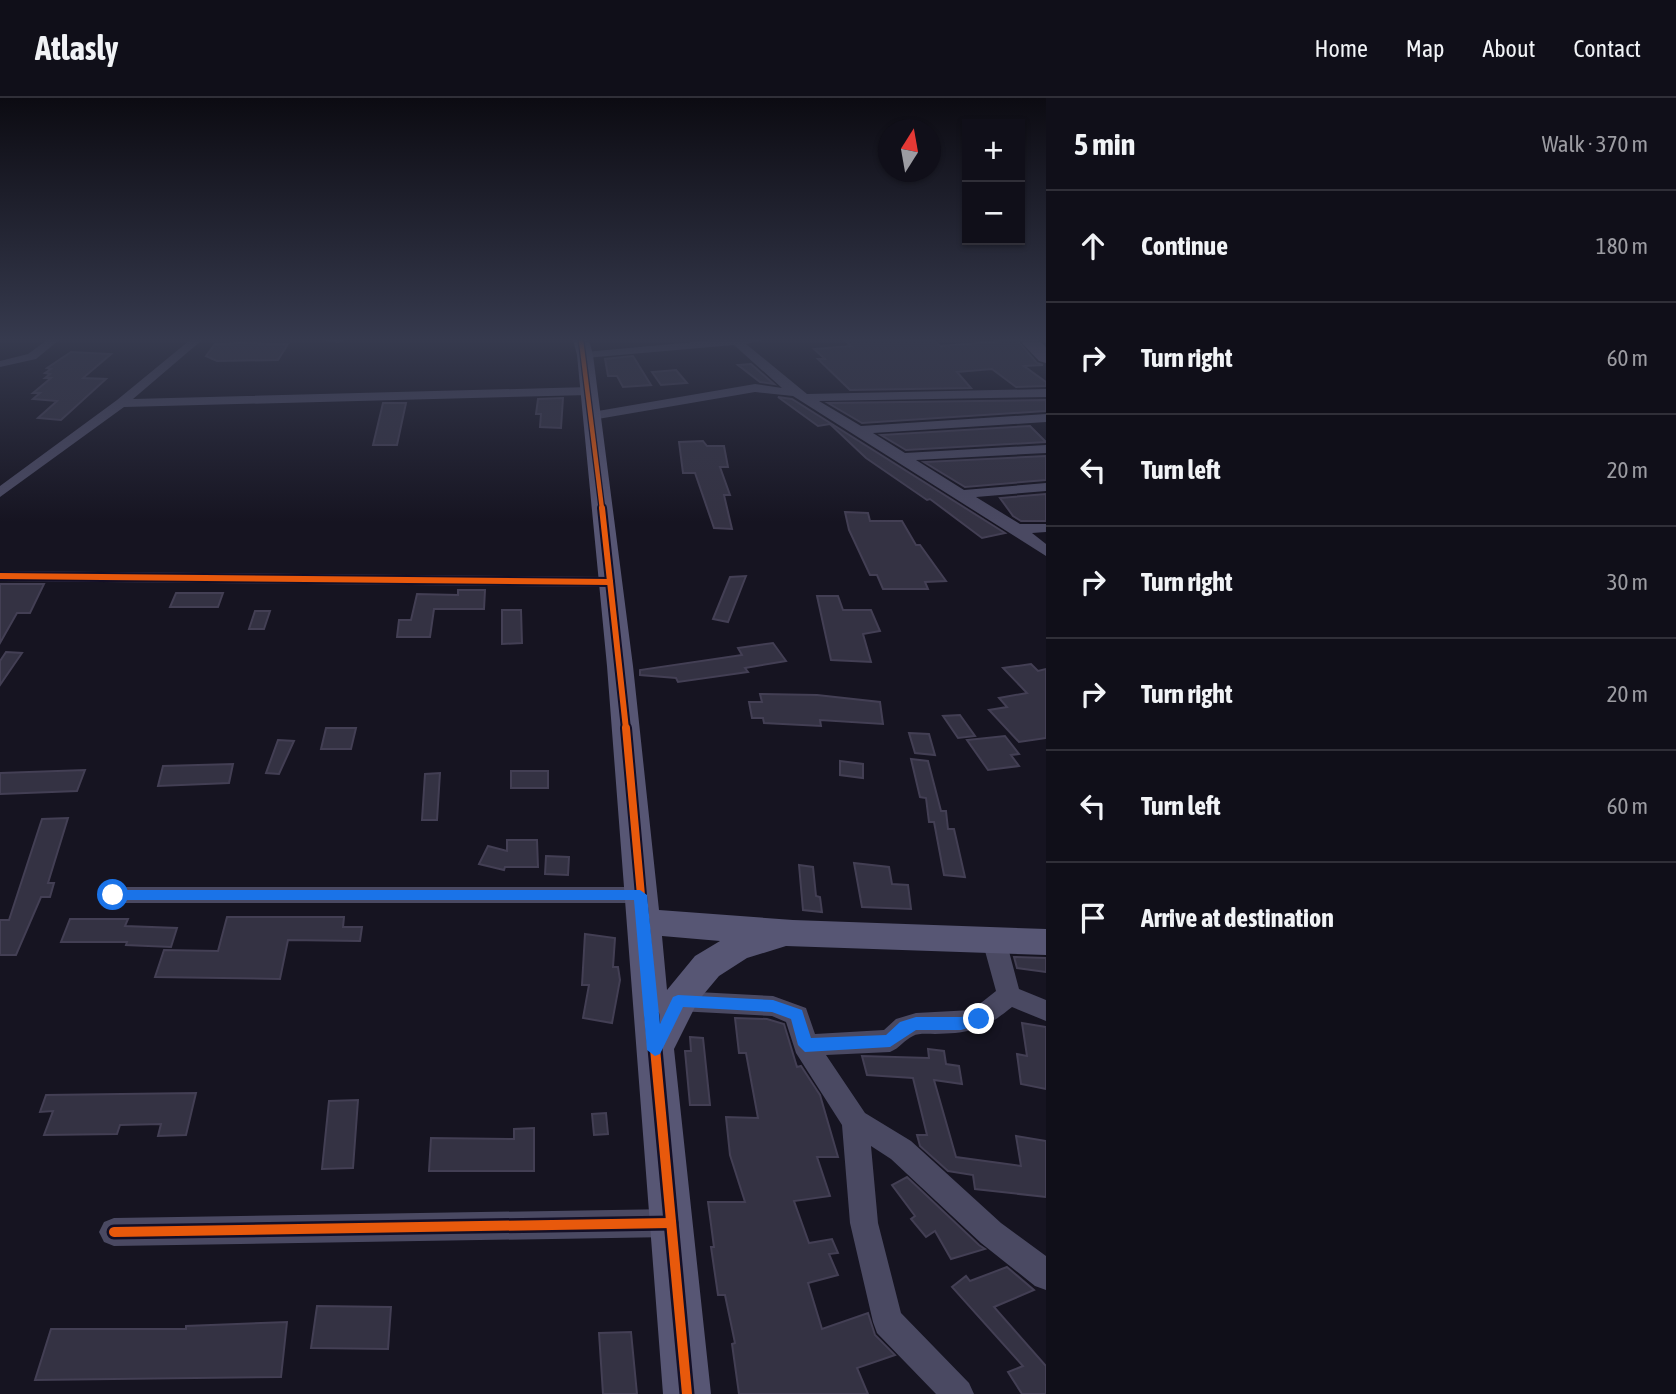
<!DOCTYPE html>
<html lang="en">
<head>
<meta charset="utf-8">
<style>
	:root { --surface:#100f19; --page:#191822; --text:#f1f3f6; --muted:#9c9ca2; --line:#302f38 }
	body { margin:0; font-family:"Asap Condensed",sans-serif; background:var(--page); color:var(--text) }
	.controls { position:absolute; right:21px; top:21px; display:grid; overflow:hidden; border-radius:0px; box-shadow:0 2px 5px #0004 }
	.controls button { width:63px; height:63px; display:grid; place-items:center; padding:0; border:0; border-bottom:2px solid var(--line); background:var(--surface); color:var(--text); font:35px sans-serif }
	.compass { position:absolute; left:878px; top:21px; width:63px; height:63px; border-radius:50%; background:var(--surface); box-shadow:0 2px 5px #0004; rotate:11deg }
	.stop { position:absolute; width:21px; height:21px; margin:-16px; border:5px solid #1a73e8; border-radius:50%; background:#fff }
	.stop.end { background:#1a73e8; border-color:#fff; box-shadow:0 2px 7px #0008 }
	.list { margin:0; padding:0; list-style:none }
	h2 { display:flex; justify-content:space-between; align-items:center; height:91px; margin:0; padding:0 28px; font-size:30px }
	h2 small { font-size:23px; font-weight:400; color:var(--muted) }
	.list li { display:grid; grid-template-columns:46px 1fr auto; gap:21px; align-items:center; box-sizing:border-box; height:112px; padding:0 28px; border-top:2px solid var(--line) }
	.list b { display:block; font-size:26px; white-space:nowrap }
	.list em { font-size:23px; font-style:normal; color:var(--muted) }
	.icon { flex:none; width:38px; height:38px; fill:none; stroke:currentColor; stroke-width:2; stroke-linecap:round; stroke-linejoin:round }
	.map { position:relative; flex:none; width:1046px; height:1296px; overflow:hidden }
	header { display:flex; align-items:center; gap:42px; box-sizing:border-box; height:98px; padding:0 35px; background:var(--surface); border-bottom:2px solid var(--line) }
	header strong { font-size:33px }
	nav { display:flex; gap:38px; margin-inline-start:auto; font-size:24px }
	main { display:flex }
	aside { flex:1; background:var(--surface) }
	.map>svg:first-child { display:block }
	.building { fill:#343243; stroke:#433f54; stroke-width:2 }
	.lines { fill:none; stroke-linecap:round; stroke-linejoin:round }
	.street { fill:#4a4962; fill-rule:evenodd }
	.secondary { fill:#575674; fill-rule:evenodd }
	.primary { fill:#5e5373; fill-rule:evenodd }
	.cycleway-far3-casing { stroke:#130f26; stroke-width:7 }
	.cycleway-far2-casing { stroke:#130f26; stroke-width:10 }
	.cycleway-far1-casing { stroke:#130f26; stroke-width:12 }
	.cycleway-casing { stroke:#130f26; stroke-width:15 }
	.cycleway-far3 { stroke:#e8590c; stroke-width:4.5 }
	.cycleway-far2 { stroke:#e8590c; stroke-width:6 }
	.cycleway-far1 { stroke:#e8590c; stroke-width:8 }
	.cycleway { stroke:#e8590c; stroke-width:10 }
	.route { fill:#1a73e8 }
</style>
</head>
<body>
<header>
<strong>Atlasly</strong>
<nav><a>Home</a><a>Map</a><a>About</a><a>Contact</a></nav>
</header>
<main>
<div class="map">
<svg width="1046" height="1296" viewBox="0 0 1046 1296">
	<rect width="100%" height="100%" fill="#161421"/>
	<g class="building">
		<polygon points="845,242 934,242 940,248 1017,242 1037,265 1043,267 1024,268 1046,284 1046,288 1016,289 992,271 957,274 971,290 850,292 818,261 825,261 814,251 851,248"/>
		<polygon points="215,246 240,245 288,246 278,262 217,263 206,258"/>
		<polygon points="71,254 111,256 83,280 106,281 61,322 38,320 57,303 33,301 40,295 33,295 51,280 45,280 50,276 45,275 51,271 47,270"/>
		<polygon points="633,258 651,287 623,289 617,278 608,278 605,261"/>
		<polygon points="751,266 774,286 760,284 738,267"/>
		<polygon points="676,272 687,285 661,287 652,274"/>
		<polygon points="778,299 792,301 1005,435 982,440 930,401 927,402 866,360 830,326 818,328"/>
		<polygon points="563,300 561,330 540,329 541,316 536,316 538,301"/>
		<polygon points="1046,302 1046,313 862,325 828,305"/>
		<polygon points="383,305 406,305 397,347 373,347"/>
		<polygon points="1030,328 1046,344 906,352 881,337"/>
		<polygon points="703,343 707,348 724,348 728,369 720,369 730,397 724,397 732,431 714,430 695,375 683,375 679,344"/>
		<polygon points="1046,358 1046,382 965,389 924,364"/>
		<polygon points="1046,396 1046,423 1021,423 1013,418 1000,400"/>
		<polygon points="845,414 868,415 870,423 902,423 916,447 920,447 946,483 925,484 928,491 883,491 877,477 870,477 849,432"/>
		<polygon points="746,478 728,524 713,521 730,479"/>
		<polygon points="0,486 44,486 30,515 17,515 0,545"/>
		<polygon points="458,492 485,492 484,511 434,511 430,539 397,539 399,522 411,522 417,496 458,497"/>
		<polygon points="176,495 223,495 218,509 170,509"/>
		<polygon points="817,498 838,498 843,512 871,512 880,533 863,536 871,564 831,562"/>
		<polygon points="502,512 521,512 522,545 502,546"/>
		<polygon points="255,513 270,513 264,531 249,531"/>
		<polygon points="773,545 786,563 745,570 748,574 678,584 676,580 640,577 640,572 742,557 738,550"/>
		<polygon points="6,554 22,555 0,587 0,563"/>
		<polygon points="1031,566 1038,573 1046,571 1046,640 1019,644 989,612 1007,609 999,600 1027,595 1003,570"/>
		<polygon points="760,596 817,597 880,604 883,626 820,622 821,628 764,625 763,620 752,620 749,604 762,604"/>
		<polygon points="960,617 975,638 958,640 943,618"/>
		<polygon points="326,630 356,630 351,651 321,651"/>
		<polygon points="909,635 929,636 935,657 915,655"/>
		<polygon points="1005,638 1019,656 1011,657 1019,668 988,672 967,642"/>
		<polygon points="278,642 294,643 279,676 266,675"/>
		<polygon points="911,661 928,663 941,713 946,713 948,731 954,731 965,779 944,777 934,724 929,724 926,700 920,699"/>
		<polygon points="840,663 863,666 863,680 840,677"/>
		<polygon points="233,666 229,685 158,688 163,668"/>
		<polygon points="85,672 77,693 0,696 0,675"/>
		<rect x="511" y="673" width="37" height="17"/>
		<polygon points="440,675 437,722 422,722 425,676"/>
		<polygon points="68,720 48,785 54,785 50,799 41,799 16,857 0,857 0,822 9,822 42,721"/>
		<polygon points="507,742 537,742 538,769 505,769 504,772 479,766 488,748 507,753"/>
		<polygon points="546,758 569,759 568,777 545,776"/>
		<polygon points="854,765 889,769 892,786 908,787 911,811 862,809"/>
		<polygon points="799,767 813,769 816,798 820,799 822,814 803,812"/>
		<polygon points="227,819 344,819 343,829 362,829 360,843 288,842 280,881 155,879 164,852 218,853"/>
		<polygon points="70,821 128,821 125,828 177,830 171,849 126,847 127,844 61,844"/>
		<polygon points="585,836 615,840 613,869 618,869 620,882 612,925 583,920 589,887 582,887"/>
		<polygon points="1014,859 1046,860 1046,874 1017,870"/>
		<polygon points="735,920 767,921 784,926 797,969 801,968 820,997 838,1059 817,1059 830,1098 794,1103 809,1145 832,1141 838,1155 829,1156 838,1177 808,1185 822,1231 868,1215 875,1237 895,1257 857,1270 868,1296 739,1296 732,1246 735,1245 725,1197 718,1197 711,1149 714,1149 708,1104 745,1104 730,1057 726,1019 758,1020 746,955 739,955"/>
		<polygon points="1022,925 1046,929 1046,991 1021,986 1017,956 1027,958"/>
		<polygon points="690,939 703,940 710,1007 690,1007 685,953 691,953"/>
		<polygon points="928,951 944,953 946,966 959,968 962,986 934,982 956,1059 1021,1068 1016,1038 1046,1043 1046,1099 975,1091 973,1077 948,1073 920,1048 917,1037 927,1037 913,980 867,977 862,958 929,960"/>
		<polygon points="196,995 186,1037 158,1038 161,1026 120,1027 117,1036 44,1037 53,1013 40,1014 46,997"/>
		<polygon points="358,1002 353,1070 322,1071 329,1003"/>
		<polygon points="606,1015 608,1036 594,1037 592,1016"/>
		<polygon points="534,1030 534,1073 429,1073 431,1040 514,1041 514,1031"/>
		<polygon points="907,1079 979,1147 985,1151 951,1161 935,1133 926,1139 911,1121 915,1118 892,1087"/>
		<polygon points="1007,1169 1034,1192 994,1209 1046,1268 1046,1296 1022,1296 1008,1274 1023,1268 952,1189 966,1178 970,1183"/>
		<polygon points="317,1208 391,1209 388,1251 311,1250"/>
		<polygon points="287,1224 281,1279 35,1282 51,1231 186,1231 186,1228"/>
		<polygon points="631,1234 637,1296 603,1296 599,1235"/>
	</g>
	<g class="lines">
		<g class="street">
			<polygon points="47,242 59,242 36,261 0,269 0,263 28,256"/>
			<polygon points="190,242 202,242 133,301 589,289 595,293 589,297 124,309 0,399 0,388 117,302"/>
			<polygon points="323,242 344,242 339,245"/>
			<polygon points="716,242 763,242 746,246 807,296 1046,291 1046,299 819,303 861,328 1046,316 1046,324 873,335 905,355 1046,347 1046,355 916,362 964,392 1046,385 1046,393 976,399 1020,426 1046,426 1046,434 1032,435 1046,446 1046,458 793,298 755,294 592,322 586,318 592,314 755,286 782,290 734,247 585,260 579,257 585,254"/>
			<polygon points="0,473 610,479 618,484 610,489 0,483"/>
			<polygon points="113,789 640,789 648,791 651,797 648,803 640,805 113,805 105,803 102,797 105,791"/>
			<path d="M994,833L1002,836L1006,842L1019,891L1046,902V923L1012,909C984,932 971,935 935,936C928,936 918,935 913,938C904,942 900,950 890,954L826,957L865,1015L911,1043L1001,1125L1046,1158V1192L1035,1188L981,1145L891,1061L871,1048L878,1125L901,1215L969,1285L974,1296H936L877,1235L873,1224L850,1125L842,1027L796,955L786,924L772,918L678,913L669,910L666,903L669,896L678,893L773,898L806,910L815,936L884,932L896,921L916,915L972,912L996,893L982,842L986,836Z"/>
			<polygon points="671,1111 681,1115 685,1125 681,1135 671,1139 114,1148 104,1144 99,1134 104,1124 114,1120"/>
		</g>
		<path class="secondary" d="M573,242H589L593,257L633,568L659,812L793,822L1046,831V857L786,848L747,860L719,878L698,903L674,951L711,1296H663L607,568L577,257ZM662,838L720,843L695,858L667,892Z"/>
		<polygon class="primary" points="1019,242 1039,242 1046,249 1046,265 1039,263"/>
		<defs>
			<polyline id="cycleway-far3" points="581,242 602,411"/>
			<g id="cycleway-far2">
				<polyline points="602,410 626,631"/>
				<polyline points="0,478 610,484"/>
			</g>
			<polyline id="cycleway-far1" points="626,630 652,920"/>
			<g id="cycleway">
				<polyline points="652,918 687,1296"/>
				<polyline points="114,1134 671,1125"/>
			</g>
		</defs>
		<use href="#cycleway-far3" class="cycleway-far3-casing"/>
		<use href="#cycleway-far2" class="cycleway-far2-casing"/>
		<use href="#cycleway-far1" class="cycleway-far1-casing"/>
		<use href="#cycleway" class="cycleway-casing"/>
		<use href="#cycleway-far3" class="cycleway-far3"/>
		<use href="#cycleway-far2" class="cycleway-far2"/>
		<use href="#cycleway-far1" class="cycleway-far1"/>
		<use href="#cycleway" class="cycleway"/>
	</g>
	<linearGradient id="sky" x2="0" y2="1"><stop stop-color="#0c0b12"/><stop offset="0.57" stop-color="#363a4e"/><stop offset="1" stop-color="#363a4e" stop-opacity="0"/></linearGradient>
	<rect width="1046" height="424" fill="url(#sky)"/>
	<polygon class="route" points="113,792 640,792 647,797 660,926 673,899 678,897 773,902 802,912 811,940 886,937 900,924 916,919 961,919 979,914 987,921 984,925 961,932 916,932 890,949 805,954 798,947 791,921 772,914 683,909 660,956 655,958 647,952 634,802 113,802 107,797"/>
</svg>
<div class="controls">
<button>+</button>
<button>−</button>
</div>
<svg class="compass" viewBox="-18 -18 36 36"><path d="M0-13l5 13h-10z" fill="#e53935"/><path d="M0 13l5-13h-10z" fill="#9c9ca2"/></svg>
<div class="stop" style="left:113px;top:797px"></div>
<div class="stop end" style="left:979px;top:921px"></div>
</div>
<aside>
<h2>5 min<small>Walk · 370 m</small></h2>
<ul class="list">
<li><svg class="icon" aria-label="ahead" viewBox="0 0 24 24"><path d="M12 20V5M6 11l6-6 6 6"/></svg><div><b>Continue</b></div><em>180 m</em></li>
<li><svg class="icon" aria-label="right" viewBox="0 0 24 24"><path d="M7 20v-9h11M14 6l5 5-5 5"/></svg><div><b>Turn right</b></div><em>60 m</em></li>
<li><svg class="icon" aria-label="left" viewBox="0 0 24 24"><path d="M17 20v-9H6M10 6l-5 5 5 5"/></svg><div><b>Turn left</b></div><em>20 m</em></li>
<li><svg class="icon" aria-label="right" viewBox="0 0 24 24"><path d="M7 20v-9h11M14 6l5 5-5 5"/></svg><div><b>Turn right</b></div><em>30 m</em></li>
<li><svg class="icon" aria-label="right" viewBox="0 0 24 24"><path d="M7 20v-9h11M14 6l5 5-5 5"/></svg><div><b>Turn right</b></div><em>20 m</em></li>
<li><svg class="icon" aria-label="left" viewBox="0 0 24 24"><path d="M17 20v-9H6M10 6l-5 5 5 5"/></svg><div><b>Turn left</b></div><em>60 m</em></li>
<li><svg class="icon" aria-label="arrive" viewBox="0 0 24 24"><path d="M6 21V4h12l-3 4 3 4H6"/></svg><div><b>Arrive at destination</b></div></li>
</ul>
</aside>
</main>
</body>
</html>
